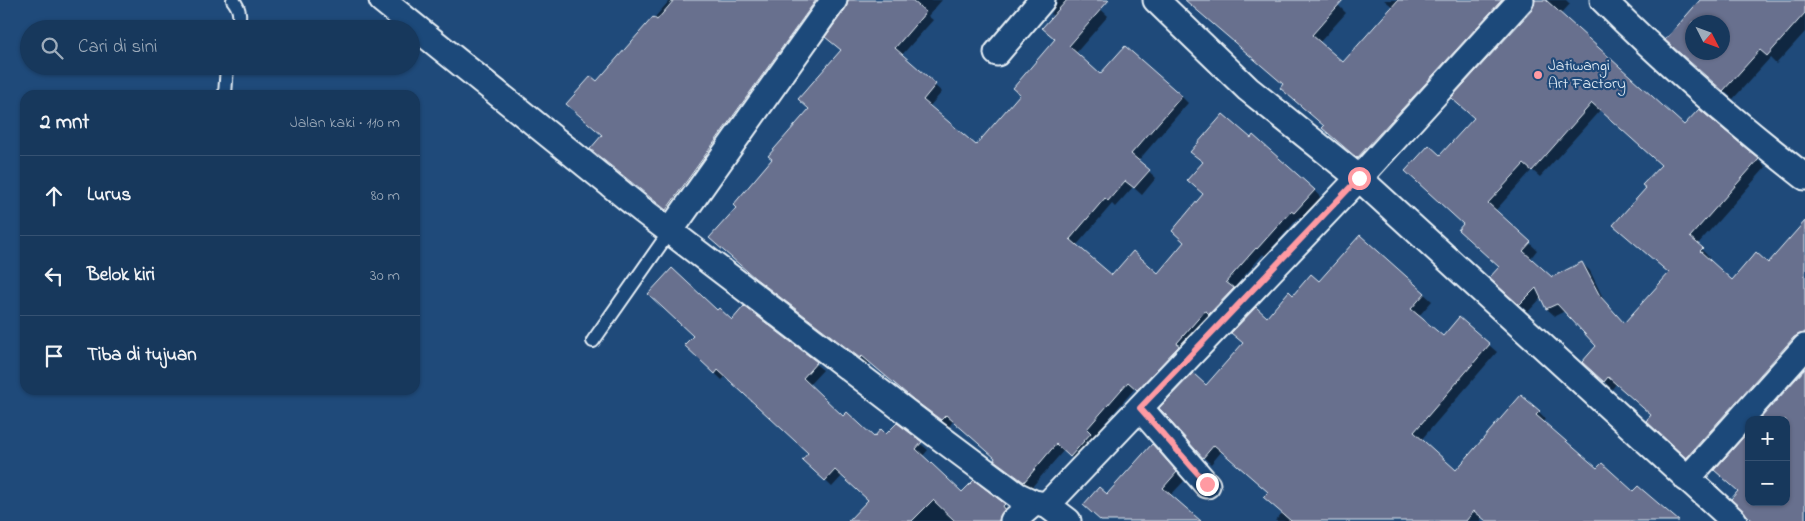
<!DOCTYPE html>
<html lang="id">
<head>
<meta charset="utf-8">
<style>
	:root { --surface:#17385c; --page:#203f62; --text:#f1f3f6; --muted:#9eacbb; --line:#365272 }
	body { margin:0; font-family:"Indie Flower",sans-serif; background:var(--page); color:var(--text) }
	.controls { position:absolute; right:15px; bottom:15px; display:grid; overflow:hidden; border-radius:10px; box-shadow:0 1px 4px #0004 }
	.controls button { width:45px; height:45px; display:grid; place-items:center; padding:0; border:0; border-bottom:1px solid var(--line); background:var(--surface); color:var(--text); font:25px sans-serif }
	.compass { position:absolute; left:1685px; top:15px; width:45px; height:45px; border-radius:50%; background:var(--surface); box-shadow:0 1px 4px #0004; rotate:132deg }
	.stop { position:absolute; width:15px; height:15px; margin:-11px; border:4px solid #ff9aa2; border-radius:50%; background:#fff }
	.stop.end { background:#ff9aa2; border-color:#fff; box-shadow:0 1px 5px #0008 }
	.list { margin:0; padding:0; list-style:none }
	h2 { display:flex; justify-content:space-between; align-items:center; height:65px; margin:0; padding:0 20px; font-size:21px }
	h2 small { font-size:16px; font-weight:400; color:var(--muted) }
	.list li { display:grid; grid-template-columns:32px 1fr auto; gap:15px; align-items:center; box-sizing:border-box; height:80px; padding:0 20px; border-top:1px solid var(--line) }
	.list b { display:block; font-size:19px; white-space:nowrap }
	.list em { font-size:16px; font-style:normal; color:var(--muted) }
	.icon { flex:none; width:28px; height:28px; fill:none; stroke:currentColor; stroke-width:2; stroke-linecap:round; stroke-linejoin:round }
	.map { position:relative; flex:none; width:1805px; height:521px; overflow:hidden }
	.search { position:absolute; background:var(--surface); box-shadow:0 1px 4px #0004; left:20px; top:20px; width:400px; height:55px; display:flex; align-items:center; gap:12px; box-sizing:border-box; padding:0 18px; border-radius:28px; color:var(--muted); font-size:19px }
	.panel { position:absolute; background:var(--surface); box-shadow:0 1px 4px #0004; left:20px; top:90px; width:400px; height:305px; border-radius:15px }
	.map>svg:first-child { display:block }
	.shadow { fill:#0007; fill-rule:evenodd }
	.building { fill:#686f8e; stroke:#e8f1f8; fill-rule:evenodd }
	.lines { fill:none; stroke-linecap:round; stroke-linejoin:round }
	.service-casing { stroke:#e8f1f8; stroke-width:16 }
	.minor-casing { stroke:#e8f1f8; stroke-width:29 }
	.service { stroke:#1f4a7a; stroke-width:12 }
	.minor { stroke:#1f4a7a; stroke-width:25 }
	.route { stroke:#ff9aa2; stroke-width:6 }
	.poi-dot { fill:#ff9aa2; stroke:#1f4a7a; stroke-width:2 }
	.labels { text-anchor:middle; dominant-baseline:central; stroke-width:4.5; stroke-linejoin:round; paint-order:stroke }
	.poi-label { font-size:16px; fill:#e8f1f8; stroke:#1f4a7a; text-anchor:start }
</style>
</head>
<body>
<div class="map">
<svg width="1805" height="521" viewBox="0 0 1805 521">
	<rect width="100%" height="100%" fill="#1f4a7a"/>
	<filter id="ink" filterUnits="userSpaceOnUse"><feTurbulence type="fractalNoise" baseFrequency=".02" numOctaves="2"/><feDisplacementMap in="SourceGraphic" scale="10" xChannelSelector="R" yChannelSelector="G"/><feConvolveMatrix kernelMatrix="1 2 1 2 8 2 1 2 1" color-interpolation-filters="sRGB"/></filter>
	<g filter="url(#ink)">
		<g class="shadow">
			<polygon points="670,0 828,0 674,216 591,149 603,136 597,83"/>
			<polygon points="849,0 942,0 928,16 933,20 901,56 942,92 929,107 976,147 1021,94 1056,40 1054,17 1051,14 1057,3 1057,0 1091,0 1108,16 1075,54 1101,76 1181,96 1188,103 1138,161 1156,178 1142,195 1133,187 1115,207 1112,204 1076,246 1112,277 1158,275 1314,190 1321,198 1302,219 1299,217 1265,256 1263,254 1233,289 1240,296 1145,396 1135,388 1093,437 1097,441 1078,463 1064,450 1031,488 1002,467 996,459 953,421 949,427 870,362 868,365 764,285 717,245 737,208 810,109 842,51"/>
			<polygon points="1187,0 1333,0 1346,13 1319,43 1343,64 1393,7 1384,0 1516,0 1366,165 1331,135 1325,126 1284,85"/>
			<path d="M1536,0H1566L1570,4L1560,15L1685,127L1758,160L1766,167L1697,245L1709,257L1707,259L1732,281L1768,264L1805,223V343L1695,465L1655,429L1652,416L1616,384L1612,389L1591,370L1598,346L1565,311L1555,316L1547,309L1542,297L1528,312L1498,285L1501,267L1465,224L1440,157L1475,119L1533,10ZM1601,109L1663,165L1647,188L1670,273L1625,324L1607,306L1590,271L1582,263L1551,278L1530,259L1537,250L1495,211L1532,170L1540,177Z"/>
			<path d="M1702,0H1805V32L1776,64L1770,58L1733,99L1676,49ZM1692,22H1722V52H1692Z"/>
			<polygon points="1360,237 1432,301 1418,317 1443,338 1459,319 1497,352 1421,440 1457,471 1539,412 1546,419 1543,423 1597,470 1679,521 1486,521 1482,518 1480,521 1275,521 1282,513 1269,492 1222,451 1211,464 1203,457 1206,387 1267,319 1293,296 1320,283"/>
			<polygon points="744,308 823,370 809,385 843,418 874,439 887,436 897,424 928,450 922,457 962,494 974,482 1004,505 1011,512 1008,521 849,521 869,500 843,475 832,487 804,460 809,454 726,376 722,380 686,345 717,312 733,322"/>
			<polygon points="1159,453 1184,481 1170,496 1199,521 1101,521 1107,496"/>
		</g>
		<g class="building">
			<polygon points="674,0 816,0 666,210 590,149 602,135 566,104 591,76 597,81 653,17 657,20"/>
			<polygon points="848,0 912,0 926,12 895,48 936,84 923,100 976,145 1020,94 1013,88 1055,39 1042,28 1067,0 1109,0 1069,46 1100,74 1125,46 1182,96 1131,154 1150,170 1134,188 1125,181 1108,201 1105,198 1070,239 1112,275 1133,251 1158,273 1184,242 1172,231 1203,194 1187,180 1203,162 1190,152 1223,114 1251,138 1253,135 1315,190 1294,213 1291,211 1257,249 1256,248 1226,282 1234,288 1209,314 1206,311 1204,312 1177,343 1179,346 1137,390 1128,382 1087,429 1091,433 1070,457 1056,444 1024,482 994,460 995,458 946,415 941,420 914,400 862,356 860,358 755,278 709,238 736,208 733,205 772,159 768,156 809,109 798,99 841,50 825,37 846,8"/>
			<polygon points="1185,0 1343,0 1312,35 1343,62 1398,0 1502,0 1357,158 1322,128 1324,126 1280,88 1283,84"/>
			<path d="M1535,0H1546L1684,125L1699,109L1759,159L1690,237L1703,248L1700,251L1732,280L1756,252L1768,263L1805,221V333L1800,334L1794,337L1686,458L1646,421L1651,415L1608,377L1604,382L1582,362L1596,346L1557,304L1546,309L1536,288L1519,305L1489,278L1499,267L1458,230L1463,224L1405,171L1429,145L1440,155L1474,118L1451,98L1532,10ZM1592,103L1661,165L1642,185L1646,188L1613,225L1669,273L1624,323L1600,296L1582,262L1552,277L1523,251L1531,242L1488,203L1524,164L1532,171Z"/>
			<path d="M1700,0H1805V13L1767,56L1760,50L1723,91L1665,40ZM1692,22H1722V52H1692Z"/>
			<polygon points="1360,235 1425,293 1411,309 1443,336 1459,317 1490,344 1414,432 1456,470 1521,395 1540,411 1536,415 1597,468 1602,463 1633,491 1638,486 1679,521 1486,521 1474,511 1466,521 1291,521 1263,497 1268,492 1214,445 1203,458 1171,422 1172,421 1159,408 1193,373 1206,385 1243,343 1231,333 1256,307 1267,317 1289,291 1293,295 1311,274 1319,281"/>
			<polygon points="672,268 717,310 719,308 732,320 744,306 817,362 803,378 843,416 847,412 874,437 881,429 886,434 897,423 922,442 916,449 962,492 974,480 1005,504 1003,506 1005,509 1000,516 999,521 955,521 933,500 912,521 848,521 868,500 835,470 825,481 802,460 808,453 718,370 715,374 684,345 693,336 648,294"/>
			<polygon points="1805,369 1805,521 1753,521 1731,499 1738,491 1714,470 1749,431 1749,502 1786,502 1786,420 1759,420"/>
			<polygon points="1152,444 1177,472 1163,488 1201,521 1101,521 1083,505 1099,487 1107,494"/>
		</g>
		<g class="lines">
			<defs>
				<g id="service">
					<path d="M233,0C241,10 240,17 237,29"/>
					<polyline points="225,95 227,66"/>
					<polyline points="593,341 670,231"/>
				</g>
				<g id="minor">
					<polyline points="382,0 642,210 926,427 1017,495 1034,503 1047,505"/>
					<polyline points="1156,0 1248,89 1359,178 1521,0"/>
					<path d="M1603,0C1667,64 1734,122 1805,177"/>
					<polyline points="997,53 1042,0"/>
					<polyline points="670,231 834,0"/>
					<polyline points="1140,408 1207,485"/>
					<polyline points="1687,479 1805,347"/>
					<polyline points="1013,521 1034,503"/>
					<polyline points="1068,521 1047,505 1359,178 1734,521"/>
				</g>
			</defs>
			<use href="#service" class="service-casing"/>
			<use href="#minor" class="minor-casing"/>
			<use href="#service" class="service"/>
			<use href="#minor" class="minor"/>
		</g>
	</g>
	<g class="lines" filter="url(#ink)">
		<polyline class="route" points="1207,484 1140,408 1359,178"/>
	</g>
	<circle class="poi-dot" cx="1538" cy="75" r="5"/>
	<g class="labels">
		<g class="poi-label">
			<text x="1548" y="66">Jatiwangi<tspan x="1548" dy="18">Art Factory</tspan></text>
		</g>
	</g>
</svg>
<div class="controls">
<button>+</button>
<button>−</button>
</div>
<svg class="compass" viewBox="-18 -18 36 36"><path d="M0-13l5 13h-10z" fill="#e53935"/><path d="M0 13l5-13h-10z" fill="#9eacbb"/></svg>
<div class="stop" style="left:1359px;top:178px"></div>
<div class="stop end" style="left:1207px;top:484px"></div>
<div class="search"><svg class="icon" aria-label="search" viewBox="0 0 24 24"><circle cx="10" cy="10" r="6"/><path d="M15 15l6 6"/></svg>Cari di sini</div>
<section class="panel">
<h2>2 mnt<small>Jalan kaki · 110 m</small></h2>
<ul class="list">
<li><svg class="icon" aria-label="ahead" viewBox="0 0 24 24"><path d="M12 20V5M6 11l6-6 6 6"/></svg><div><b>Lurus</b></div><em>80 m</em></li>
<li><svg class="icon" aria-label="left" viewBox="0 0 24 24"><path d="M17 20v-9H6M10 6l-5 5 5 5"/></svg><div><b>Belok kiri</b></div><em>30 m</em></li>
<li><svg class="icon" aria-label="arrive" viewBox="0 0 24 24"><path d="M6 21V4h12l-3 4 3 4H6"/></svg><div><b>Tiba di tujuan</b></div></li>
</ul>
</section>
</div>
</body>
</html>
